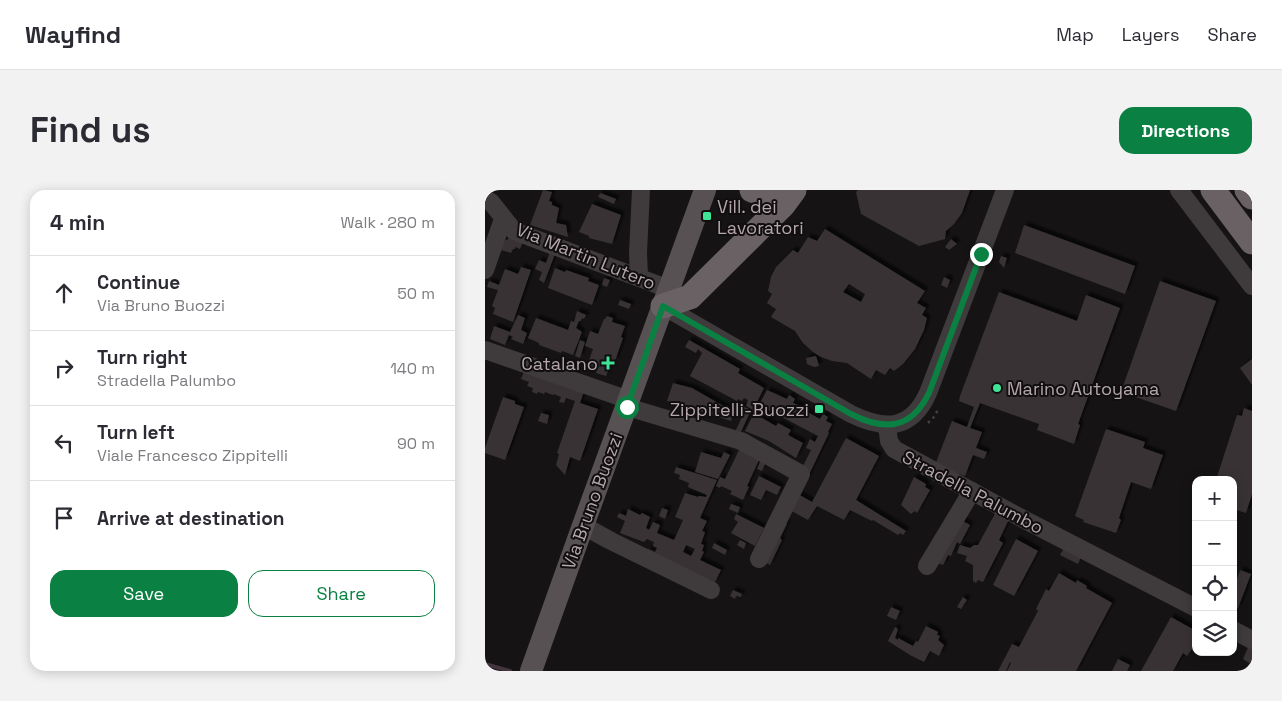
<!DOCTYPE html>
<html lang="en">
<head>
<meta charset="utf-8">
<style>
	:root { --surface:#fff; --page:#f2f2f3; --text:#2b2b33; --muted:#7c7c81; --line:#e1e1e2; --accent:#0b8043 }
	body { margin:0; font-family:"Space Grotesk",sans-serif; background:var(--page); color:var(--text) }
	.controls { position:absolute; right:15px; bottom:15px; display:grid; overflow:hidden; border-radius:10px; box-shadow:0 2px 12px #0003 }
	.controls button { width:45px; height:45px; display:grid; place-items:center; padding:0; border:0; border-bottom:1px solid var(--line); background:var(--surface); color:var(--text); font:25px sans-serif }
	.stop { position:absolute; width:15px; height:15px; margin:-11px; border:4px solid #0b8043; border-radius:50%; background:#fff }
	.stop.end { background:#0b8043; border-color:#fff; box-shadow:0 1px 5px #0008 }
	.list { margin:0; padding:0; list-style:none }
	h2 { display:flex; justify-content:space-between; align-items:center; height:65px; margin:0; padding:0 20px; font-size:21px }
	h2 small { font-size:16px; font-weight:400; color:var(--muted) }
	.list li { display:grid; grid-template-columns:32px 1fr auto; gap:15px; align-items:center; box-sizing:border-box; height:75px; padding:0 20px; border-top:1px solid var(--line) }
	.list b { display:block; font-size:19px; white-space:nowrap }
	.list p { margin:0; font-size:16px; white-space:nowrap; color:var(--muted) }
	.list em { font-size:16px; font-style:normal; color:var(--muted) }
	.actions { display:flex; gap:10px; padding:15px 20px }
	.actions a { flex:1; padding:11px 0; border:1px solid var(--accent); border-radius:15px; text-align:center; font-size:18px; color:var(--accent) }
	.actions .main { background:var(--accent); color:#fff }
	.icon { flex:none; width:28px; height:28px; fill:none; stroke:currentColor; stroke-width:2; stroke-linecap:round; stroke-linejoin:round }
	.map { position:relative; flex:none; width:767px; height:481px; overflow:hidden; border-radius:15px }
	header { display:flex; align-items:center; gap:30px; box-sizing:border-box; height:70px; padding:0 25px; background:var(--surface); border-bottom:1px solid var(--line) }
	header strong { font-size:24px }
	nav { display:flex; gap:28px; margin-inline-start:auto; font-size:18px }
	.intro { display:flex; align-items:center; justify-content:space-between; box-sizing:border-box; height:120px; padding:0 30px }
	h1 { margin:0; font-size:35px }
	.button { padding:12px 22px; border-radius:15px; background:var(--accent); color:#fff; font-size:18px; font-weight:700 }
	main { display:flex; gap:30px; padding:0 30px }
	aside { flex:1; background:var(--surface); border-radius:15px; box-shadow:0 2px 12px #0003 }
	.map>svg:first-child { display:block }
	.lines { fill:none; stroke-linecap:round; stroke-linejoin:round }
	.stream { stroke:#44343e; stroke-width:4 }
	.building { fill:#373334; fill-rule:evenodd; filter:url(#shadow) }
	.path { stroke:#453f41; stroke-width:2.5; stroke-dasharray:2.5 4; stroke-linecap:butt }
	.minor { stroke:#3f3a3b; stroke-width:18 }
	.major { stroke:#585153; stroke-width:22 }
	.highway { stroke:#6a6165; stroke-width:25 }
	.route { stroke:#0b8043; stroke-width:6 }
	.poi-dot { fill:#3ee397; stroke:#100e0f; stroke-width:2 }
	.labels { text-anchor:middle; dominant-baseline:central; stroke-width:4; stroke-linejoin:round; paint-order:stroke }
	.poi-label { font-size:18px; fill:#b4a6ac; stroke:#100e0f; text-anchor:start }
	.street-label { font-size:18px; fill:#b4a6ac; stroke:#100e0f }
</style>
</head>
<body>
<header>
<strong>Wayfind</strong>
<nav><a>Map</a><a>Layers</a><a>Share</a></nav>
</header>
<div class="intro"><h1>Find us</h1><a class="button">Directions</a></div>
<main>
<aside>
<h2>4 min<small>Walk · 280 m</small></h2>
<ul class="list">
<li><svg class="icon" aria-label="ahead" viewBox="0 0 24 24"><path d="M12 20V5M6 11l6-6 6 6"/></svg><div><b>Continue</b><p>Via Bruno Buozzi</p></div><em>50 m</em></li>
<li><svg class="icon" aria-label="right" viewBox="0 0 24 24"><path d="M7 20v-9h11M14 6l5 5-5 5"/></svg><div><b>Turn right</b><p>Stradella Palumbo</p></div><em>140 m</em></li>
<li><svg class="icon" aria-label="left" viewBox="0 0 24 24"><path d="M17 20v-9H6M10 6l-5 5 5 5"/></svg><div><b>Turn left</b><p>Viale Francesco Zippitelli</p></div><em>90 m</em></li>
<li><svg class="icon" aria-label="arrive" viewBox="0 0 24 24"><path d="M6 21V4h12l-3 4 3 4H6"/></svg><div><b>Arrive at destination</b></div></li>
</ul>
<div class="actions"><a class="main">Save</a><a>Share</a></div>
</aside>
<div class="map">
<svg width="767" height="481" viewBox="0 0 767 481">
	<defs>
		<filter id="shadow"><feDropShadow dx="3.5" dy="-3.5" stdDeviation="1" flood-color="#0009"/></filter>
	</defs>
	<rect width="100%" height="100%" fill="#151314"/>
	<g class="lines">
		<polyline class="stream" points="0,474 25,481"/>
	</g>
	<g class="building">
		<polygon points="58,0 67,2 64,11 67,12 67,15 74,18 71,33 81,35 83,47 45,35"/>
		<polygon points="373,0 485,0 477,23 469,34 461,41 460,49 434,56 376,24 371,2"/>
		<polygon points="115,3 131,9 129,14 113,7"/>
		<polygon points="107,14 136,25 127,54 104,48 104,46 94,42"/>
		<polygon points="539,35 650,76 640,104 530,63"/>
		<path d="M340,39L440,101L432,113L441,118L437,125L442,128L439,140L430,159L418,174L409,181L405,178L400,185L391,180L386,189L362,173L347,171L336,167L328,162L318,153L310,141L286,127L291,119L282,113L287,104L283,101L286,87L291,77L308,60L313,63L323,47L332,51ZM364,94L380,104L376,112L358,102Z"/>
		<polygon points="26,47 38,52 35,59 30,57 30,59 28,59 26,63 16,60 18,52"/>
		<polygon points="466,49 472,54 464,60 460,57"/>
		<polygon points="65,62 70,64 59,93 54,90 57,82 50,79 54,70 61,73"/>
		<polygon points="516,66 522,68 519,78 514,72"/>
		<polygon points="36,77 46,80 28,132 8,124 10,118 7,116 13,100 2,97 4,91 14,95 20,79 33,84"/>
		<polygon points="70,78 80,82 81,80 104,88 103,91 114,95 107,115 63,98"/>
		<polygon points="459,87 465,90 462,98 456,95"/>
		<polygon points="119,88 125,90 122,97 117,95"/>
		<polygon points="675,91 731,111 691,221 636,202"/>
		<polygon points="514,102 592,131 601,105 635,118 593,234 595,235 589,254 552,240 554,234 495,213 485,238 497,242 491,258 502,262 499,269 488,265 480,286 450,275 467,231 482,237 489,217 474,211 475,206"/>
		<polygon points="135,110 146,114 144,119 133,115"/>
		<polygon points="92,121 101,125 99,129 97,128 96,131 94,131 91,138 97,142 88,165 77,161 76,163 54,155 54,153 43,148 51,128 83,140 86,131 89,132"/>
		<polygon points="33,125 40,128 36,140 42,143 38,154 26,149 28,147 24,145 20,155 5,149 9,136 25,142"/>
		<polygon points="122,126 128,128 127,132 140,136 136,147 138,148 130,171 127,170 121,186 111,183 112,180 102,176 108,159 100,156 105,141 113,144 119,129 120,129"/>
		<polygon points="95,150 100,152 95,168 90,166"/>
		<polygon points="204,150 255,179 253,183 279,198 268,220 261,216 263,210 259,208 257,211 253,209 252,211 205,186 217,163 213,159 211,163 200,157"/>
		<polygon points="331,166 334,176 329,177 322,174 321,168"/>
		<polygon points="767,169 767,195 755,178"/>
		<polygon points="41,177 99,201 95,213 113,219 95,271 85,267 80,285 71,275 74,264 72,263 90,211 81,208 79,213 74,212 76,207 69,204 68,205 60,202 59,204 53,202 52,204 47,202 48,198 42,196 44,192 36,189"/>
		<polygon points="188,193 207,198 249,222 246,231 182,211"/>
		<polygon points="282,200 302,209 304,205 310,209 308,213 315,216 315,218 335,229 338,224 343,227 341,231 347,234 343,242 344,243 320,293 317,278 326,260 321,258 325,249 330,252 333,246 274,215"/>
		<polygon points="18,207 30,211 30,214 39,217 20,270 0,263 0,258"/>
		<polygon points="257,216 266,220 255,244 250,242 259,223 255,220"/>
		<polygon points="759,218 767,221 767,304 761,323 748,319 748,290 731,290 752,225 757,226"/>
		<polygon points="268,220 271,221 270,224 291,236 293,233 306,240 303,245 318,253 311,268 284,251 260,241 268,225 265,224"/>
		<polygon points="56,223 64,225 62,234 53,231"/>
		<polygon points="621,239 660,252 658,258 678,265 666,299 646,292 634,328 636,330 631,343 598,332 599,330 590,326"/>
		<polygon points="361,248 394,266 371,310 421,341 418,345 415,343 413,345 388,330 387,331 365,320 359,330 332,316 323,330 303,319 311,303 327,312"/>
		<polygon points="254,260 274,270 262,296 264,297 258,310 245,304 247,301 236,296 235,298 231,296 235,287 240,289"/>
		<polygon points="216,262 236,268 239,262 245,265 233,289 210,282"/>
		<polygon points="277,267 282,270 277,281 272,279"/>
		<path d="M191,277L232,290L215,328L222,331L217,341L220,342L216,354L219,355L217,361L219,362L215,370L236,380L230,392L162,362L163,359L170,362L172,358L168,356L169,352L162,349L159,352L135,343L140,331L132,327L134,323L141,326L143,319L155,325L157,323L165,327L161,338L164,340L168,332L175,335L172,343L189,350L198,330L190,327L200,303L213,307L214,306L221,307L222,305L203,297L204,293L194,289L195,285L189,283ZM201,355L210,359L206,366L198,362Z"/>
		<polygon points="274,286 296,297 292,305 281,300 276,310 265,305"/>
		<polygon points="429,287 441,294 440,297 445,300 432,323 430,321 426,324 416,315"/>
		<polygon points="246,314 255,317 253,323 244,319"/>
		<polygon points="177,318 183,320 180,329 174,326"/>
		<polygon points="512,320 525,327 514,350 518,353 498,392 493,390 491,393 488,391 488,375 480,371 482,366 472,363 475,355 485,358 489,355 493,355"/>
		<polygon points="251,324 279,338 270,356 246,343 253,332 249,329"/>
		<polygon points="474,329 485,335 475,354 472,352 466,366 463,365 458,375 450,372"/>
		<polygon points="300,332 302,334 295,348 297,350 285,375 280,372"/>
		<polygon points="531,349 553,361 529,406 508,395"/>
		<polygon points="255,350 261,353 259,359 252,355"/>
		<polygon points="229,353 242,360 240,365 227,358"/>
		<polygon points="579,358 596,367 593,374 575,365"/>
		<polygon points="755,380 766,384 753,418 748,417 748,401"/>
		<polygon points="574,383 591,393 592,390 602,396 601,398 627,413 591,481 522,481 526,473 525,472 521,481 513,481 527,454 534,457 553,421 551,419 561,399 564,401"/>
		<polygon points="248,400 257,404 256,407 251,406 250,409 245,406"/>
		<polygon points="478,407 482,410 476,419 472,417"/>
		<polygon points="406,417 415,421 411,430 402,426"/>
		<polygon points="686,427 711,441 711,453 702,466 698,463 688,481 656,481"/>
		<polygon points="441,436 453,442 452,445 455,446 453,450 459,455 454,466 445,461 439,472 425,465 403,451 410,437 413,439 410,448 413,450 413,448 428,456 431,451 433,452"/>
		<polygon points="764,455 767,457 767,475 758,469"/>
		<polygon points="633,469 645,475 642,481 627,481"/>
	</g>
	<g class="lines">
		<polyline class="path" points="443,233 450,226 453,219"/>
		<g class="minor">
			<polyline points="694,0 767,96"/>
			<polyline points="0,9 6,12 29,41 184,99"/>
			<polyline points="0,80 18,29"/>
			<polyline points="154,86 153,63 156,0"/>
			<path d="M178,116L366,224C399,240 426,241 443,203L520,0"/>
			<polyline points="0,160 144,210"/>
			<polyline points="142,217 256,251 316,284 274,369"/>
			<polyline points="402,235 404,251 409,259 540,330 711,418"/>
			<polyline points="97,335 126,351 226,400"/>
			<polyline points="442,376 487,301"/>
			<polyline points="748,440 767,450"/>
		</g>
		<polyline class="major" points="46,481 96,341 220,0"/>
		<g class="highway">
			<polyline points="267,0 283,4 299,0"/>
			<polyline points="728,0 767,52"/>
			<polyline points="762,0 767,7"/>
			<polyline points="178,116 205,107 298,15 309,0"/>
		</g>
	</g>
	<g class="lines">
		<path class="route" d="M142,217L178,116L366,224C399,241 426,240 444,203L496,64"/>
	</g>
	<g class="poi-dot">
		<rect x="217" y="21" width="10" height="10" rx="2.5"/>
		<path d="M120.5 165.5h5v5h5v5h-5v5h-5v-5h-5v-5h5z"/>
		<circle cx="512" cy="198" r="5"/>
		<rect x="329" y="214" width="10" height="10" rx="2.5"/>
	</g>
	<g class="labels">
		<g class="poi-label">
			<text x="232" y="16">Vill. dei<tspan x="232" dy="21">Lavoratori</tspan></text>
			<text x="113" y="173" text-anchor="end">Catalano</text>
			<text x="522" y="198">Marino Autoyama</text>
			<text x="324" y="219" text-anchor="end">Zippitelli-Buozzi</text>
		</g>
		<g class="street-label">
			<text transform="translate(101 66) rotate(22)">Via Martin Lutero</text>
			<text transform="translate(488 302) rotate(28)">Stradella Palumbo</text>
			<text transform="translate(107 311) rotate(-70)">Via Bruno Buozzi</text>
		</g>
	</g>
</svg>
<div class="controls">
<button>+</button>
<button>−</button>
<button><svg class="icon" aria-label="locate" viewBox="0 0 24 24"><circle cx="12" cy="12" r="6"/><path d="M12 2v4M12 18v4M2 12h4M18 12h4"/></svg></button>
<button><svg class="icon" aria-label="layers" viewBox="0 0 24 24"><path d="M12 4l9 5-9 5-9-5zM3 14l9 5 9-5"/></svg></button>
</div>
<div class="stop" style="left:142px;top:217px"></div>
<div class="stop end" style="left:496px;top:64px"></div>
</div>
</main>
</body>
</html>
